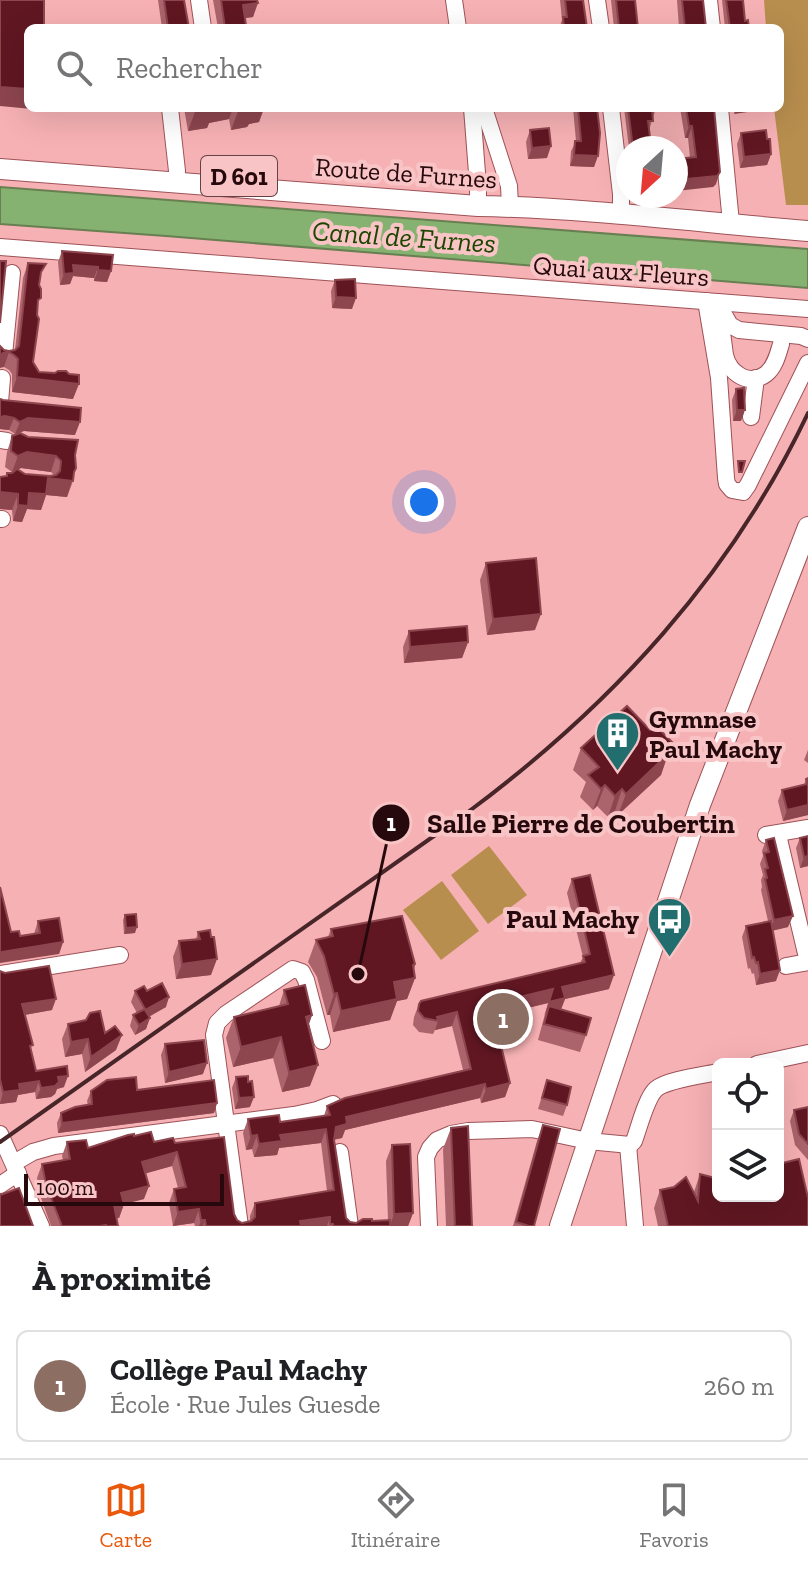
<!DOCTYPE html>
<html lang="fr">
<head>
<meta charset="utf-8">
<style>
	:root { --surface:#fff; --page:#f6f6f6; --text:#202124; --muted:#757577; --line:#e0e0e0; --accent:#ea580c }
	body { margin:0; font-family:"Zilla Slab",serif; background:var(--page); color:var(--text) }
	.controls { position:absolute; right:24px; bottom:24px; display:grid; overflow:hidden; border-radius:12px; box-shadow:0 8px 32px #0002 }
	.controls button { width:72px; height:72px; display:grid; place-items:center; padding:0; border:0; border-bottom:2px solid var(--line); background:var(--surface); color:var(--text); font:40px sans-serif }
	.compass { position:absolute; left:616px; top:136px; width:72px; height:72px; border-radius:50%; background:var(--surface); box-shadow:0 8px 32px #0002; rotate:206deg }
	.scale { position:absolute; left:24px; bottom:20px; width:200px; box-sizing:border-box; padding-left:8px; border:4px solid #26090c; border-top:0; font-size:22px; line-height:28px; white-space:nowrap; color:#26090c; -webkit-text-stroke:6px #f8c4c5; paint-order:stroke }
	.you { position:absolute; left:424px; top:502px; width:28px; height:28px; margin:-20px; border:6px solid #fff; border-radius:50%; background:#1a73e8; box-shadow:0 0 0 12px #1a73e833 }
	.badge { display:grid; place-items:center; width:52px; height:52px; border-radius:50%; background:var(--accent); color:#fff; font-size:26px; font-weight:700 }
	.pin { position:absolute; translate:-50% -50%; border:4px solid #fff; box-shadow:0 2px 8px #0006 }
	.list { margin:0; padding:0; list-style:none }
	h2 { display:flex; justify-content:space-between; align-items:center; height:104px; margin:0; padding:0 32px; font-size:34px }
	h2 small { font-size:26px; font-weight:400; color:var(--muted) }
	.list li { display:grid; grid-template-columns:52px 1fr auto; gap:24px; align-items:center; box-sizing:border-box; height:112px; margin:0 16px 16px; padding:0 16px; border:2px solid var(--line); border-radius:12px }
	.list b { display:block; font-size:30px; white-space:nowrap }
	.list p { margin:0; font-size:26px; white-space:nowrap; color:var(--muted) }
	.list em { font-size:26px; font-style:normal; color:var(--muted) }
	.icon { flex:none; width:44px; height:44px; fill:none; stroke:currentColor; stroke-width:2; stroke-linecap:round; stroke-linejoin:round }
	.map { position:relative; flex:none; width:808px; height:1226px; overflow:hidden }
	.search { position:absolute; background:var(--surface); box-shadow:0 8px 32px #0002; left:24px; right:24px; top:24px; height:88px; display:flex; align-items:center; gap:20px; box-sizing:border-box; padding:0 28px; border-radius:12px; color:var(--muted); font-size:30px }
	.sheet { height:232px; background:var(--surface) }
	nav { display:flex; justify-content:space-around; align-items:center; box-sizing:border-box; height:112px; border-top:2px solid var(--line); background:var(--surface); font-size:22px; color:var(--muted) }
	nav a { display:grid; justify-items:center; gap:4px }
	nav .on { color:var(--accent) }
	.map>svg:first-child { display:block }
	.green { fill:#b88e4e }
	.water { fill:#85b270; stroke:#687f52; stroke-width:2 }
	.lines { fill:none; stroke-linecap:round; stroke-linejoin:round }
	.minor-casing { stroke:#9e5257; stroke-width:18 }
	.major-casing { stroke:#9e5257; stroke-width:22 }
	.minor { stroke:#fff; stroke-width:16 }
	.major { stroke:#fff; stroke-width:20 }
	.rail { stroke:#482528; stroke-width:4 }
	.wall { fill:#ab646b; fill-rule:evenodd }
	.shaded-wall { fill:#8d454e }
	.building { fill:#601722; stroke:#8d454e; stroke-width:2 }
	.labels { text-anchor:middle; dominant-baseline:central; stroke-width:8; stroke-linejoin:round; paint-order:stroke }
	.shield { fill:#f8c4c5; stroke:#654144; stroke-width:2 }
	.shield-label { font-size:24px; font-weight:bold; fill:#26090c }
	.street-label { font-size:26px; fill:#26090c; stroke:#f8c4c5 }
	.poi-label { font-size:26px; font-weight:bold; fill:#26090c; stroke:#f8c4c5; text-anchor:start }
	.water-label { font-size:28px; font-style:italic; fill:#1c4600; stroke:#f8c4c5 }
	.leader { fill:none; stroke:#26090c; stroke-width:3 }
	.callout-dot { fill:#26090c; stroke:#f8c4c5; stroke-width:3 }
	.mark-label { font-size:24px; text-anchor:middle; font-weight:bold; fill:#fff }
	.callout-label { font-size:28px; text-anchor:middle; font-weight:bold; fill:#26090c; stroke:#f8c4c5; stroke-width:8; stroke-linejoin:round; paint-order:stroke }
</style>
</head>
<body>
<div class="map">
<svg width="808" height="1226" viewBox="0 0 808 1226">
	<rect width="100%" height="100%" fill="#f6b1b4"/>
	<g class="green">
		<polygon points="764,0 808,0 808,205 786,205 774,108 780,108 780,28 766,28"/>
		<polygon points="489,846 527,895 488,924 451,875"/>
		<polygon points="442,881 479,931 441,960 403,910"/>
	</g>
	<polygon class="water" points="0,187 808,249 808,288 166,236 0,224"/>
	<g class="lines">
		<defs>
			<g id="minor">
				<polyline points="199,0 203,28"/>
				<polyline points="454,0 458,28"/>
				<polyline points="597,0 601,28"/>
				<polyline points="709,0 712,28"/>
				<polyline points="170,108 177,171 176,184"/>
				<polyline points="472,108 478,186 478,206"/>
				<polyline points="484,108 509,186 510,206"/>
				<polyline points="611,108 621,194 621,214"/>
				<polyline points="720,108 731,223"/>
				<polyline points="0,247 808,309"/>
				<polyline points="706,301 719,378 726,478 727,484 732,490 743,492 748,485 808,363"/>
				<path d="M718,302L725,355C729,373 749,387 766,374C775,367 778,354 781,344"/>
				<polyline points="722,311 730,325 739,330 801,336 808,339"/>
				<polyline points="4,355 12,273"/>
				<polyline points="0,402 2,378"/>
				<polyline points="751,417 756,378"/>
				<polyline points="0,440 7,441"/>
				<polyline points="0,519 2,519"/>
				<polyline points="766,835 808,828"/>
				<polyline points="778,835 808,962"/>
				<polyline points="786,966 808,962"/>
				<polyline points="0,974 120,955"/>
				<polyline points="757,1064 808,1053"/>
				<polyline points="0,1134 41,1226"/>
				<polyline points="628,1145 635,1226"/>
				<polyline points="340,1152 350,1226"/>
				<polyline points="14,1163 33,1152 54,1146 294,1115 317,1110 333,1104"/>
				<polyline points="0,1185 18,1173"/>
				<polyline points="240,1226 214,1035 217,1023 226,1014 293,969 302,972 306,980 322,1041"/>
				<path d="M429,1226L426,1157L430,1148L437,1140L451,1134L468,1131L532,1129L588,1141L630,1145L634,1141C639,1128 646,1098 656,1089C666,1080 704,1075 718,1072"/>
			</g>
			<g id="major">
				<path d="M0,169L478,206C588,208 698,222 808,231"/>
				<polyline points="560,1226 700,805 808,527"/>
			</g>
		</defs>
		<use href="#minor" class="minor-casing"/>
		<use href="#major" class="major-casing"/>
		<use href="#minor" class="minor"/>
		<use href="#major" class="major"/>
		<path class="rail" d="M0,1142L468,812C612,705 730,577 808,413"/>
	</g>
	<g class="wall">
		<polygon points="158,0 184,0 189,28 162,28"/>
		<polygon points="213,0 257,0 253,17 245,18 245,28 218,28"/>
		<polygon points="560,0 583,0 587,28 559,28 562,20"/>
		<polygon points="611,0 635,0 638,28 614,28"/>
		<polygon points="677,0 703,0 706,28 679,28"/>
		<polygon points="722,0 743,0 745,21 749,28 725,28"/>
		<polygon points="184,108 264,108 259,122 249,124 247,127 231,130 229,119 209,123 207,128 188,131"/>
		<polygon points="573,108 597,108 594,167 570,166 571,151 576,141"/>
		<polygon points="624,108 656,108 649,130 651,148 629,148"/>
		<polygon points="680,108 714,108 716,184 713,187 690,158 688,138 685,138"/>
		<polygon points="530,130 547,158 528,159 526,142"/>
		<polygon points="741,133 767,139 771,154 767,165 740,168 737,144"/>
		<polygon points="62,251 111,271 107,282 94,281 94,278 73,276 70,284 60,285 58,262"/>
		<polygon points="28,263 40,280 33,362 39,372 73,399 12,392 12,374 9,370 4,367 4,350 9,351 15,350 23,278"/>
		<polygon points="335,280 352,309 332,308 331,291"/>
		<polygon points="736,389 741,421 733,421 732,400"/>
		<polygon points="0,399 75,435 24,431 15,434 9,430 0,429"/>
		<path d="M12,436L28,437L75,455L73,481L67,497L46,495L41,510L27,509L22,522L13,521L12,510L0,509V477L6,476L16,470L12,472L5,467L7,452ZM21,468L51,472L54,475L50,476L25,474L17,470Z"/>
		<polygon points="486,563 535,630 487,635 480,580"/>
		<polygon points="409,631 468,642 462,658 404,663 403,647"/>
		<polygon points="650,730 672,742 661,775 618,815 615,811 608,817 597,806 593,810 580,797 586,782 573,770 581,748"/>
		<polygon points="808,750 808,763 804,760"/>
		<polygon points="808,778 808,815 783,821 778,801 782,790 804,785 806,779"/>
		<polygon points="800,838 808,866 800,868 796,848"/>
		<polygon points="766,840 788,927 772,931 776,981 756,985 754,973 752,974 750,968 748,969 742,937 746,926 768,921 761,890 762,887 761,880 763,875 760,864 763,856 762,851"/>
		<polygon points="572,879 609,989 565,999 561,1009 586,1035 580,1052 538,1040 548,1003 494,1016 510,1083 505,1097 481,1103 480,1098 345,1130 342,1138 334,1140 346,1218 350,1222 356,1223 388,1220 386,1161 392,1145 413,1213 408,1226 195,1226 194,1223 173,1226 169,1203 174,1189 178,1188 172,1166 145,1173 144,1199 124,1204 119,1218 117,1218 118,1226 51,1226 41,1198 37,1178 42,1164 63,1160 62,1156 67,1142 88,1148 134,1136 154,1142 175,1143 234,1214 237,1220 242,1223 250,1222 250,1216 255,1203 327,1191 321,1143 279,1148 277,1155 254,1157 252,1149 246,1150 243,1133 248,1119 280,1122 324,1116 327,1106 463,1070 452,1026 435,1030 433,1034 419,1032 413,1025 414,1017 419,1004 580,963 583,957 567,893"/>
		<polygon points="125,915 135,933 124,934 123,920"/>
		<polygon points="38,921 63,942 59,954 11,932 20,936 34,934"/>
		<polygon points="331,929 415,964 414,970 415,978 407,999 397,1001 390,1020 333,1032 330,1015 327,1015 317,977 308,962 316,940 328,937"/>
		<polygon points="198,932 211,975 176,979 173,957 179,941 196,939"/>
		<polygon points="0,971 52,1010 25,1015 31,1051 36,1071 64,1087 57,1089 55,1094 51,1097 36,1099 35,1092 18,1095 16,1102 0,1104"/>
		<polygon points="284,990 312,1015 308,1026 310,1086 282,1092 273,1058 233,1067 226,1038 234,1017 279,1006"/>
		<polygon points="135,991 147,991 166,1007 149,1017 146,1029 135,1035 130,1026 133,1015 137,1013 131,1002"/>
		<polygon points="68,1024 105,1033 116,1050 85,1072 82,1054 65,1057 62,1039"/>
		<polygon points="165,1044 203,1074 165,1083 161,1055"/>
		<polygon points="236,1077 250,1107 235,1109 232,1088"/>
		<polygon points="547,1080 567,1105 563,1116 538,1109"/>
		<polygon points="137,1090 217,1103 214,1113 58,1133 57,1123 61,1113 88,1105 87,1101 91,1091"/>
		<polygon points="808,1107 808,1160 795,1145 790,1121 794,1110"/>
		<polygon points="543,1125 534,1226 513,1226 537,1141"/>
		<polygon points="451,1128 472,1226 446,1226 443,1149"/>
		<polygon points="700,1174 808,1226 658,1226 654,1208 660,1190 674,1187 694,1192"/>
	</g>
	<g class="shaded-wall">
		<polygon points="258,3 253,17 238,19 243,5"/>
		<polygon points="0,87 28,89 28,108 32,109 0,106"/>
		<polygon points="204,108 233,108 229,119 209,123 207,128 188,131 196,109"/>
		<polygon points="242,108 264,108 259,122 249,124 247,127 231,130 239,109"/>
		<polygon points="736,108 762,108 761,110 734,114"/>
		<polygon points="689,126 692,126 688,138 685,138"/>
		<polygon points="551,146 547,158 528,159 532,148"/>
		<polygon points="771,154 767,165 740,168 744,157"/>
		<polygon points="574,155 598,156 594,167 570,166"/>
		<polygon points="720,172 716,184 713,187 676,191 676,180"/>
		<polygon points="73,265 98,267 94,278 73,276 70,284 60,285 64,274"/>
		<polygon points="98,270 111,271 107,282 94,281"/>
		<polygon points="336,297 356,298 352,309 332,308"/>
		<polygon points="9,352 4,367 0,368 0,356 3,353"/>
		<polygon points="17,377 79,384 73,399 12,392"/>
		<polygon points="737,410 745,410 741,421 733,421"/>
		<polygon points="5,416 14,418 9,430 0,429 0,417"/>
		<polygon points="28,418 80,422 75,435 24,431 15,434 20,422"/>
		<polygon points="27,452 56,456 51,472 21,468 12,472 18,456"/>
		<polygon points="76,468 67,497 46,495 41,510 27,509 22,522 13,521 18,505 29,493 48,478 74,472"/>
		<polygon points="0,492 18,494 12,510 0,509"/>
		<polygon points="541,614 535,630 487,635 493,619"/>
		<polygon points="468,642 462,658 404,663 410,647"/>
		<polygon points="672,742 661,775 618,815 626,794 665,749"/>
		<polygon points="605,785 597,806 593,810 601,789"/>
		<polygon points="622,789 615,811 608,817 615,796"/>
		<polygon points="808,805 808,815 783,821 787,810"/>
		<polygon points="808,856 808,866 800,868 804,857"/>
		<polygon points="793,916 788,927 770,931 774,920"/>
		<polygon points="137,927 135,933 124,934 126,928"/>
		<polygon points="63,942 59,954 0,963 0,953 2,952"/>
		<polygon points="217,959 211,975 176,979 182,964"/>
		<polygon points="415,964 410,979 415,978 407,999 397,1001 390,1020 333,1032 341,1011 394,982 413,965"/>
		<polygon points="780,970 776,981 756,985 760,974"/>
		<polygon points="614,975 609,989 565,999 560,1012 549,1006 544,1016 549,1002 562,987"/>
		<polygon points="553,989 548,1003 486,1018 491,1004"/>
		<polygon points="337,993 330,1015 327,1015 334,994"/>
		<polygon points="169,997 166,1007 142,1020 145,1010"/>
		<polygon points="56,999 52,1010 18,1016 22,1004"/>
		<polygon points="457,1012 452,1026 435,1030 438,1021 437,1017"/>
		<polygon points="312,1015 305,1036 306,1017"/>
		<polygon points="150,1018 146,1029 135,1035 139,1025"/>
		<polygon points="122,1035 116,1050 85,1072 91,1057"/>
		<polygon points="281,1037 273,1058 233,1067 241,1047"/>
		<polygon points="88,1039 82,1054 65,1057 71,1042"/>
		<polygon points="207,1063 203,1074 165,1083 169,1072"/>
		<polygon points="318,1065 310,1086 282,1092 289,1072"/>
		<polygon points="68,1076 64,1087 57,1089 55,1094 51,1097 36,1099 41,1088 58,1077"/>
		<polygon points="39,1081 35,1092 18,1095 16,1102 0,1104 3,1092 19,1084"/>
		<polygon points="510,1083 505,1097 481,1103 486,1089"/>
		<polygon points="485,1084 480,1098 345,1130 342,1138 331,1140 336,1127 346,1117"/>
		<polygon points="254,1097 250,1107 235,1109 239,1098"/>
		<polygon points="217,1103 214,1113 58,1133 62,1123"/>
		<polygon points="326,1129 321,1143 279,1148 277,1155 254,1157 259,1144 280,1135"/>
		<polygon points="257,1135 252,1149 246,1150 251,1136"/>
		<polygon points="177,1152 172,1166 137,1176 142,1162"/>
		<polygon points="149,1186 144,1199 124,1204 119,1218 109,1219 114,1205 121,1193"/>
		<polygon points="199,1209 194,1223 173,1226 178,1212"/>
		<polygon points="413,1213 408,1226 390,1226 394,1214"/>
		<polygon points="330,1217 327,1226 298,1226 300,1221"/>
		<polygon points="201,1220 205,1220 203,1226 199,1226"/>
	</g>
	<g class="building">
		<polygon points="0,0 44,0 44,28 28,28 28,89 0,87"/>
		<polygon points="164,0 184,0 189,28 168,28"/>
		<polygon points="221,0 257,0 258,3 243,5 246,25 225,28"/>
		<polygon points="565,0 583,0 587,28 564,28 563,17 567,17"/>
		<polygon points="616,0 635,0 638,28 619,28"/>
		<polygon points="682,0 703,0 706,28 685,28"/>
		<polygon points="726,0 743,0 745,21 748,20 749,28 730,28"/>
		<polygon points="578,108 597,108 600,133 598,156 574,155 575,141 581,141"/>
		<polygon points="628,108 652,108 653,121 648,121 651,146 633,148"/>
		<polygon points="686,108 714,108 720,172 717,176 676,180 676,159 696,157 692,126 689,126"/>
		<polygon points="549,128 551,146 532,148 530,130"/>
		<polygon points="766,130 767,139 770,139 771,154 744,157 741,133"/>
		<polygon points="62,251 113,255 111,271 98,270 98,267 73,265 74,273 64,274"/>
		<polygon points="0,261 6,261 0,323"/>
		<polygon points="28,263 46,264 41,272 39,285 41,289 41,298 38,300 37,315 39,319 33,362 39,372 55,373 58,371 66,371 69,374 79,375 79,384 17,377 18,359 14,355 9,352 3,353 0,356 0,346 4,350 9,351 15,350 19,346"/>
		<polygon points="355,279 356,298 336,297 335,280"/>
		<polygon points="744,388 745,410 737,410 736,389"/>
		<polygon points="0,399 3,400 81,408 80,422 28,418 20,422 14,418 5,416 0,417"/>
		<polygon points="20,433 28,437 78,440 75,455 76,468 74,472 73,481 48,478 46,494 29,493 28,506 18,505 18,494 0,492 0,477 7,476 7,473 12,473 17,469 25,474 50,476 56,475 60,471 61,461 56,456 27,452 18,456 11,451 12,436"/>
		<polygon points="738,461 745,461 742,472 739,472"/>
		<polygon points="536,558 541,614 493,619 486,563"/>
		<polygon points="467,626 468,642 410,647 409,631"/>
		<polygon points="627,706 650,730 656,726 672,742 665,749 669,753 626,794 622,789 615,796 605,785 601,789 588,775 599,767 581,748"/>
		<polygon points="808,778 808,805 787,810 782,790 807,784 806,779"/>
		<polygon points="808,836 808,856 804,857 800,838"/>
		<polygon points="774,838 793,916 774,920 765,879 767,878 765,869 768,868 764,853 769,852 766,840"/>
		<polygon points="590,875 614,975 562,987 565,998 549,1002 553,989 491,1004 510,1083 486,1089 485,1084 346,1117 347,1124 336,1127 334,1140 346,1218 350,1222 356,1223 363,1219 372,1219 372,1221 390,1220 390,1226 334,1226 333,1224 330,1224 330,1217 300,1221 301,1226 206,1226 205,1220 201,1220 199,1209 178,1212 174,1189 186,1187 177,1152 142,1162 149,1186 121,1193 124,1204 114,1205 118,1226 106,1226 106,1225 100,1226 62,1226 46,1185 42,1164 70,1159 67,1142 86,1140 88,1148 128,1135 134,1134 134,1136 151,1132 154,1142 173,1138 175,1143 224,1137 234,1214 237,1220 242,1223 251,1221 255,1217 255,1203 334,1190 326,1129 280,1135 282,1141 259,1144 257,1135 251,1136 248,1119 279,1115 280,1122 330,1115 327,1106 345,1098 471,1069 457,1012 437,1017 438,1021 424,1018 418,1011 419,1004 421,1001 585,962 583,956 590,954 572,879"/>
		<polygon points="0,887 11,932 19,931 20,936 40,933 38,921 59,918 63,942 2,952 0,953"/>
		<polygon points="136,914 137,927 126,928 125,915"/>
		<polygon points="402,916 415,964 413,965 415,978 394,982 397,999 341,1011 337,993 334,994 324,956 316,940 333,936 331,929"/>
		<polygon points="771,921 780,970 760,974 758,962 756,963 754,957 752,958 746,926"/>
		<polygon points="210,930 211,937 214,937 217,959 182,964 179,941 200,939 198,932"/>
		<polygon points="49,966 56,999 22,1004 33,1045 30,1046 36,1071 67,1066 68,1076 58,1077 59,1082 55,1086 41,1088 39,1081 19,1084 20,1090 3,1092 0,1079 0,971 5,973"/>
		<polygon points="162,983 169,997 145,1010 150,1018 139,1025 133,1015 145,1009 135,991 144,986 147,991"/>
		<polygon points="305,985 312,1015 306,1017 318,1065 289,1072 281,1037 241,1047 234,1017 288,1004 284,990"/>
		<polygon points="549,1006 591,1018 586,1035 544,1024"/>
		<polygon points="100,1011 105,1033 115,1026 122,1035 91,1057 88,1039 71,1042 68,1024 86,1020 90,1013"/>
		<polygon points="204,1040 207,1063 169,1072 165,1044"/>
		<polygon points="248,1076 248,1082 252,1081 254,1097 239,1098 236,1077"/>
		<polygon points="136,1077 137,1090 214,1080 217,1103 62,1123 61,1113 75,1107 92,1104 91,1091 107,1080"/>
		<polygon points="547,1080 571,1087 567,1105 542,1098"/>
		<polygon points="808,1107 808,1144 799,1134 794,1110"/>
		<polygon points="543,1125 560,1129 534,1226 529,1226 516,1222"/>
		<polygon points="468,1126 472,1226 455,1226 451,1128"/>
		<polygon points="410,1144 413,1213 394,1214 392,1145"/>
		<polygon points="799,1159 808,1198 808,1226 668,1226 660,1190 674,1187 686,1177 698,1201 700,1174 715,1178 718,1178 718,1196 778,1196 778,1164"/>
		<polygon points="19,1188 33,1226 0,1226 0,1195"/>
	</g>
	<defs>
		<symbol id="building-pin" viewBox="-11 -11 22 30"><path d="M0 17L-7.5 6A9.5 9.5 0 1 1 7.5 6Z" fill="#226e6f" stroke="#f8c4c5"/><path d="M-4-6H4V6H1V3H-1V6H-4ZM-2.5-4.3h1.7v1.8h-1.7ZM.8-4.3h1.7v1.8H.8ZM-2.5-1h1.7V.8h-1.7ZM.8-1h1.7V.8H.8Z" fill="#fff"/></symbol>
		<symbol id="bus-pin" viewBox="-11 -11 22 30"><path d="M0 17L-7.5 6A9.5 9.5 0 1 1 7.5 6Z" fill="#226e6f" stroke="#f8c4c5"/><path d="M-5-6H5V4H4V6H2V4H-2V6H-4V4H-5ZM-3.5-4V0h7V-4ZM-3.5 1.2v1.5H-2V1.2ZM2 1.2v1.5H3.5V1.2Z" fill="#fff"/></symbol>
	</defs>
	<g fill-rule="evenodd">
		<use href="#building-pin" x="592" y="708" width="51" height="69"/>
		<use href="#bus-pin" x="644" y="894" width="51" height="69"/>
	</g>
	<g class="labels">
		<rect class="shield" x="201" y="156" width="76" height="40" rx="6"/>
		<g class="shield-label">
			<text x="239" y="176">D 601</text>
		</g>
		<g class="street-label">
			<text transform="translate(406 173) rotate(4)">Route de Furnes</text>
			<text transform="translate(621 271) rotate(4)">Quai aux Fleurs</text>
		</g>
		<g class="poi-label">
			<text x="649" y="719">Gymnase<tspan x="649" dy="30">Paul Machy</tspan></text>
			<text x="639" y="919" text-anchor="end">Paul Machy</text>
		</g>
		<g class="water-label">
			<text transform="translate(404 237) rotate(4)">Canal de Furnes</text>
		</g>
	</g>
	<path class="leader" d="M358 974L391 823"/>
	<g class="callout-dot">
		<circle cx="358" cy="974" r="8"/>
		<circle cx="391" cy="823" r="20"/>
	</g>
	<g class="mark-label">
		<text x="391" y="831">1</text>
	</g>
	<g class="callout-label">
		<text x="581" y="833">Salle Pierre de Coubertin</text>
	</g>
</svg>
<div class="controls">
<button><svg class="icon" aria-label="locate" viewBox="0 0 24 24"><circle cx="12" cy="12" r="6"/><path d="M12 2v4M12 18v4M2 12h4M18 12h4"/></svg></button>
<button><svg class="icon" aria-label="layers" viewBox="0 0 24 24"><path d="M12 4l9 5-9 5-9-5zM3 14l9 5 9-5"/></svg></button>
</div>
<svg class="compass" viewBox="-18 -18 36 36"><path d="M0-13l5 13h-10z" fill="#e53935"/><path d="M0 13l5-13h-10z" fill="#757577"/></svg>
<div class="scale">100 m</div>
<div class="you"></div>
<div class="pin badge" style="left:503px;top:1019px;background:#8d6e63">1</div>
<div class="search"><svg class="icon" aria-label="search" viewBox="0 0 24 24"><circle cx="10" cy="10" r="6"/><path d="M15 15l6 6"/></svg>Rechercher</div>
</div>
<section class="sheet">
<h2>À proximité<small></small></h2>
<ul class="list">
<li><span class="badge" style="background:#8d6e63">1</span><div><b>Collège Paul Machy</b><p>École · Rue Jules Guesde</p></div><em>260 m</em></li>
</ul>
</section>
<nav>
<a class="on"><svg class="icon" aria-label="map" viewBox="0 0 24 24"><path d="M3 6l6-2 6 2 6-2v14l-6 2-6-2-6 2zM9 4v14M15 6v14"/></svg>Carte</a>
<a><svg class="icon" aria-label="directions" viewBox="0 0 24 24"><path d="M12 3l9 9-9 9-9-9zM9 14v-3h6M13 9l2 2-2 2"/></svg>Itinéraire</a>
<a><svg class="icon" aria-label="saved" viewBox="0 0 24 24"><path d="M7 4h10v16l-5-4-5 4z"/></svg>Favoris</a>
</nav>
</body>
</html>
